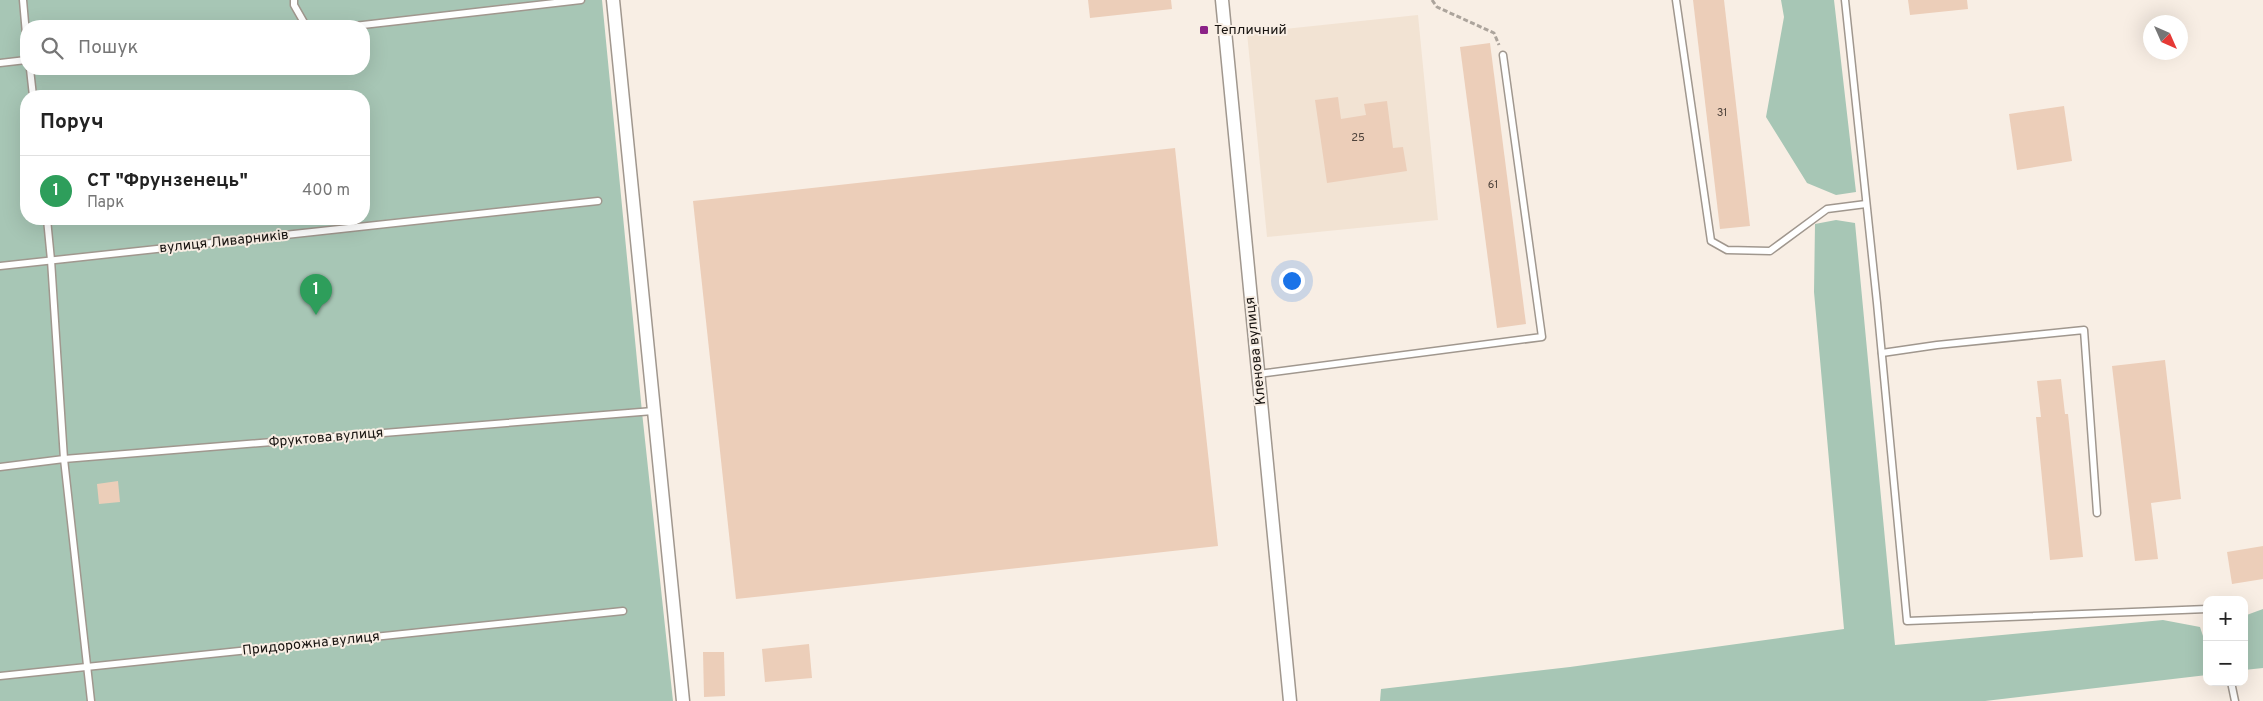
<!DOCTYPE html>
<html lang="uk">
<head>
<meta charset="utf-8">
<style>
	:root { --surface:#fff; --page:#f6f6f6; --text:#222; --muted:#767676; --line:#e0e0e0; --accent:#0b8043 }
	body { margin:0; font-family:Overpass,sans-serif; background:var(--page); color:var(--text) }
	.controls { position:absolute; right:15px; bottom:15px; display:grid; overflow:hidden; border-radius:10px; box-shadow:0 5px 20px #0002 }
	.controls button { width:45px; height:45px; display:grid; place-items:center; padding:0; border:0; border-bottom:1px solid var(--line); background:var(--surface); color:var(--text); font:25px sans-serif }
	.compass { position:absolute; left:2143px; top:15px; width:45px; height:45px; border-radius:50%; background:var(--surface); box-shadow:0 5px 20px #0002; rotate:135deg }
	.you { position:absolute; left:1291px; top:280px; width:18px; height:18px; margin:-12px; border:4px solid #fff; border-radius:50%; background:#1a73e8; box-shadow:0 0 0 8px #1a73e833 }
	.badge { display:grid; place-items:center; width:32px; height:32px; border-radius:50%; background:var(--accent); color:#fff; font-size:16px; font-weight:700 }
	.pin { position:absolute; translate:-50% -41px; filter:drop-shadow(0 1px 2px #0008) }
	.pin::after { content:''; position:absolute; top:26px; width:18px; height:15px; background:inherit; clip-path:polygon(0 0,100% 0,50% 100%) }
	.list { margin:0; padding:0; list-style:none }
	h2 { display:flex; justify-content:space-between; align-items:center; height:65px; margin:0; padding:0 20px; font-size:21px }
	h2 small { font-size:16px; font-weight:400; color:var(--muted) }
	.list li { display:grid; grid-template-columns:32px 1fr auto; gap:15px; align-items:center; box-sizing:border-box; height:70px; padding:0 20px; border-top:1px solid var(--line) }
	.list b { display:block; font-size:19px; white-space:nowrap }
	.list p { margin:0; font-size:16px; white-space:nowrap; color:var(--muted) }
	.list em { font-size:16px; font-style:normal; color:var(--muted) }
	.icon { flex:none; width:28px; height:28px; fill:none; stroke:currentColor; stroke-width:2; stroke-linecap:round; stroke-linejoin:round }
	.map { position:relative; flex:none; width:2263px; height:701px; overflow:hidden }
	.search { position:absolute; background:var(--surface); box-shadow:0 5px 20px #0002; left:20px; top:20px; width:350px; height:55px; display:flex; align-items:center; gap:12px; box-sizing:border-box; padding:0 18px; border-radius:20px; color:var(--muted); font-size:19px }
	.panel { position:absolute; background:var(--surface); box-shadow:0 5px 20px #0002; left:20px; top:90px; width:350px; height:135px; border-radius:20px }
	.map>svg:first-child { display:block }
	.built { fill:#f2e3d3 }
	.green { fill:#a7c6b5; fill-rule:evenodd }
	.building { fill:#ecceb9 }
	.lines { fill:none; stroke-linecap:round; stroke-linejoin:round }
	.lane-casing { stroke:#a0978e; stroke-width:9 }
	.street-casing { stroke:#a0978e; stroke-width:15 }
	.path { stroke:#aca49c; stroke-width:3; stroke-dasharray:5 2.5; stroke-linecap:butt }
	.lane { stroke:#fff; stroke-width:6 }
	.street { stroke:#fff; stroke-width:12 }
	.poi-dot { fill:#8b2287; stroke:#f8eee4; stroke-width:2 }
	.labels { text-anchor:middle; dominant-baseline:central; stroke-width:4; stroke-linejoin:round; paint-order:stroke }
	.number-label { font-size:11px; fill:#4d423b }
	.poi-label { font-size:14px; fill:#181411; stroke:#f8eee4; text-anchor:start }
	.street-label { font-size:14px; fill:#181411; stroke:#f8eee4 }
</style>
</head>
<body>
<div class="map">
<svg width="2263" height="701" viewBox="0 0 2263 701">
	<rect width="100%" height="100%" fill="#f8eee4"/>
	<polygon class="built" points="1418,15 1438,220 1267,237 1247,33"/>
	<g class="green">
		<path d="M0,0H602L642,412L673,701H0ZM26,26H364V69H26ZM26,96H364V219H26Z"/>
		<polygon points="1781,0 1834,0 1856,192 1836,195 1807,183 1766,117 1784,17"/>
		<polygon points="1836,220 1855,223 1895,645 2163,620 2200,627 2207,648 2207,675 1985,701 1380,701 1381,689 1570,667 1844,629 1814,292 1815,224"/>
		<polygon points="2263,609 2263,668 2244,670 2244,616"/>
	</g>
	<g class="building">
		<polygon points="1088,0 1171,0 1172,9 1090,18"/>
		<polygon points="1693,0 1724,0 1750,226 1720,229"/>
		<polygon points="1908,0 1967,0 1968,9 1910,15"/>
		<polygon points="1490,43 1526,324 1497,328 1460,47"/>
		<polygon points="1338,97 1341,119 1366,115 1364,104 1387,101 1393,148 1403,147 1407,171 1327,183 1315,100"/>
		<polygon points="2064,106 2072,161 2017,170 2009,114"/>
		<polygon points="1175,148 1218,546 736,599 693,201"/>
		<polygon points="2165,360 2181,499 2151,503 2158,559 2135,561 2112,366"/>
		<polygon points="2061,379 2065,414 2068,414 2083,557 2050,560 2036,417 2041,417 2037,381"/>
		<polygon points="118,481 120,502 99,504 97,484"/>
		<polygon points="2263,546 2263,579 2232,584 2227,552"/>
		<polygon points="809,644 812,678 765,682 762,649"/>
		<polygon points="703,652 724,652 725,696 704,697"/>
	</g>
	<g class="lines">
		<defs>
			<g id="lane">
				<polyline points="23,0 26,34"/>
				<polyline points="294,0 294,5 306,26"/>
				<polyline points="1676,0 1711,241 1727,250 1770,251 1827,209 1866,204"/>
				<polyline points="1845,0 1877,303 1907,621 2207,609"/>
				<polyline points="354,26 581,0"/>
				<polyline points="0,63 26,60"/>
				<polyline points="30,69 33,96"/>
				<polyline points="47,219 51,260 64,459 91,701"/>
				<polyline points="0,266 598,201"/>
				<polyline points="1882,353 1937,345 2084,330 2097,513"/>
				<polyline points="1258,374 1542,337 1503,55"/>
				<polyline points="0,467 64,459 653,411"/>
				<polyline points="0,676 623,611"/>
				<polyline points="2231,682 2235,701"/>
			</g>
			<g id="street">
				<polyline points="613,0 683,701"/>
				<polyline points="1222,0 1290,701"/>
			</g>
		</defs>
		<use href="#lane" class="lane-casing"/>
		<use href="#street" class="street-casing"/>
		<polyline class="path" points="1432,0 1437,7 1494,33 1499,45"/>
		<use href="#lane" class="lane"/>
		<use href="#street" class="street"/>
	</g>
	<rect class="poi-dot" x="1199" y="25" width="10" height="10" rx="2.5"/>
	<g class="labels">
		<g class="number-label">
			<text x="1722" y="113">31</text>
			<text x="1358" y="138">25</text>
			<text x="1493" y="185">61</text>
		</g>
		<g class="poi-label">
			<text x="1214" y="30">Тепличний</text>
		</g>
		<g class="street-label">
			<text transform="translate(224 242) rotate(-6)">вулиця Ливарників</text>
			<text transform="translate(1256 351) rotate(-96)">Кленова вулиця</text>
			<text transform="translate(326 438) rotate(-5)">Фруктова вулиця</text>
			<text transform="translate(311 644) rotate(-6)">Придорожна вулиця</text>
		</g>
	</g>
</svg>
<div class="controls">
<button>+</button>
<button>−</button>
</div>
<svg class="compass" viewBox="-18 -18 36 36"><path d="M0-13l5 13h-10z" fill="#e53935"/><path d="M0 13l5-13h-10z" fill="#767676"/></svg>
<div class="you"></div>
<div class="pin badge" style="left:316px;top:315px;background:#2e9e5b">1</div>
<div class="search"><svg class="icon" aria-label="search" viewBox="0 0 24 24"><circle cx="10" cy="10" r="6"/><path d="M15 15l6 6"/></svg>Пошук</div>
<section class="panel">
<h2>Поруч<small></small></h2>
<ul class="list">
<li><span class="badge" style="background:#2e9e5b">1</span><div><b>СТ &quot;Фрунзенець&quot;</b><p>Парк</p></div><em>400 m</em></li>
</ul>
</section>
</div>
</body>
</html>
